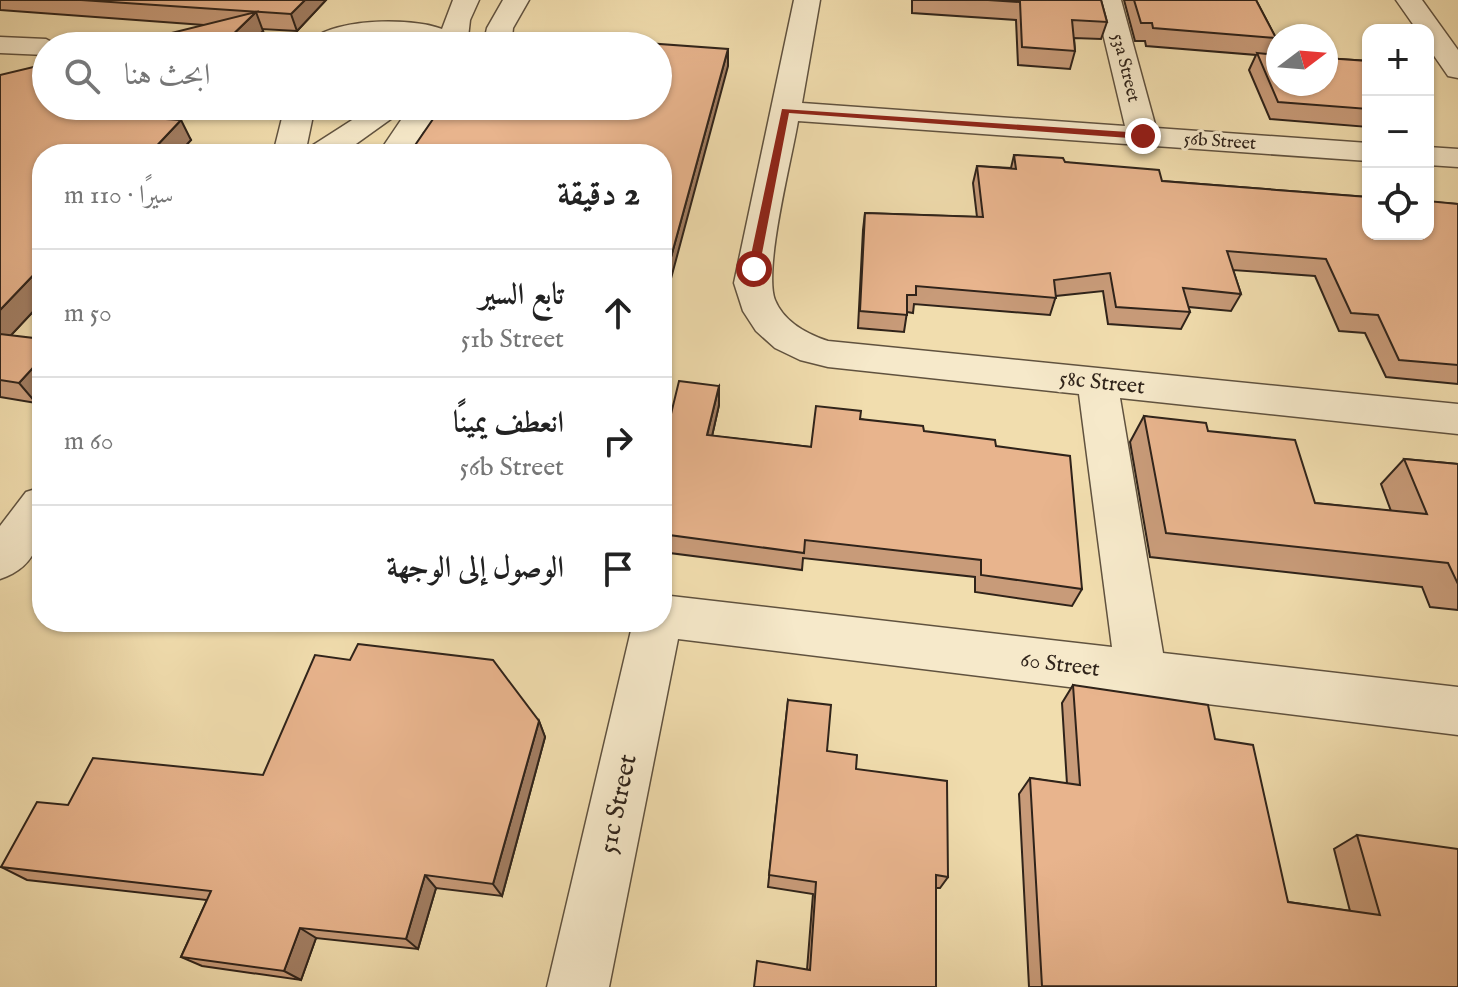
<!DOCTYPE html>
<html lang="ar">
<head>
<meta charset="utf-8">
<style>
	:root { --surface:#fff; --page:#f6f6f6; --text:#222; --muted:#767676; --line:#e0e0e0 }
	body { margin:0; font-family:"IM FELL English",Amiri,serif; background:var(--page); color:var(--text); direction:rtl }
	.controls { position:absolute; right:24px; top:24px; display:grid; overflow:hidden; border-radius:16px; box-shadow:0 2px 6px #0004 }
	.controls button { width:72px; height:72px; display:grid; place-items:center; padding:0; border:0; border-bottom:2px solid var(--line); background:var(--surface); color:var(--text); font:40px sans-serif }
	.compass { position:absolute; left:1266px; top:24px; width:72px; height:72px; border-radius:50%; background:var(--surface); box-shadow:0 2px 6px #0004; rotate:74deg }
	.stop { position:absolute; width:24px; height:24px; margin:-18px; border:6px solid #8f2418; border-radius:50%; background:#fff }
	.stop.end { background:#8f2418; border-color:#fff; box-shadow:0 2px 8px #0008 }
	.list { margin:0; padding:0; list-style:none }
	h2 { display:flex; justify-content:space-between; align-items:center; height:104px; margin:0; padding:0 32px; font-size:34px }
	h2 small { font-size:26px; font-weight:400; color:var(--muted) }
	.list li { display:grid; grid-template-columns:52px 1fr auto; gap:24px; align-items:center; box-sizing:border-box; height:128px; padding:0 32px; border-top:2px solid var(--line) }
	.list b { display:block; font-size:30px; white-space:nowrap }
	.list p { margin:0; font-size:26px; white-space:nowrap; color:var(--muted) }
	.list em { font-size:26px; font-style:normal; color:var(--muted) }
	.icon { flex:none; width:44px; height:44px; fill:none; stroke:currentColor; stroke-width:2; stroke-linecap:round; stroke-linejoin:round }
	.map { position:relative; flex:none; width:1458px; height:987px; overflow:hidden; direction:ltr }
	.search { position:absolute; background:var(--surface); box-shadow:0 2px 6px #0004; left:32px; top:32px; width:640px; height:88px; display:flex; align-items:center; gap:20px; box-sizing:border-box; padding:0 28px; border-radius:44px; color:var(--muted); font-size:30px }
	.panel { position:absolute; background:var(--surface); box-shadow:0 2px 6px #0004; left:32px; top:144px; width:640px; height:488px; border-radius:32px; direction:rtl }
	.map>svg:first-child { display:block }
	.lines { fill:none; stroke-linecap:round; stroke-linejoin:round }
	.minor-casing { stroke:#60523f; stroke-width:3 }
	.minor { fill:#f6e9ca; fill-rule:evenodd }
	.wall { fill:#c89b79; stroke:#2f231a; stroke-width:2 }
	.shaded-wall { fill:#a27e63; stroke:#2f231a; stroke-width:2 }
	.building { fill:#e8b48d; stroke:#2f231a; stroke-width:2 }
	.route { fill:#8f2418 }
	.labels { text-anchor:middle; dominant-baseline:central; stroke-width:6; stroke-linejoin:round; paint-order:stroke }
	.far-street-label { font-size:18px; fill:#2f231a; stroke:#f6e9ca }
	.street-label { font-size:22px; fill:#2f231a; stroke:#f6e9ca }
	.near-street-label { font-size:26px; fill:#2f231a; stroke:#f6e9ca }
</style>
</head>
<body>
<div class="map">
<svg width="1458" height="987" viewBox="0 0 1458 987">
	<rect width="100%" height="100%" fill="#f1ddae"/>
	<filter id="stains"><feTurbulence type="fractalNoise" baseFrequency=".0025" numOctaves="4"/><feColorMatrix values="0 0 0 0 .2 0 0 0 0 .09 0 0 0 0 .02 0 0 0 .5 -.17"/></filter>
	<radialGradient id="worn" r=".72"><stop offset=".6" stop-color="#630" stop-opacity="0"/><stop offset="1" stop-color="#630" stop-opacity=".3"/></radialGradient>
	<g class="lines">
		<defs>
			<g id="minor">
				<path d="M453,0H479L470,20L467,46H433L404,35L368,38L342,46H305C326,17 412,17 442,29Z"/>
				<polygon points="503,0 529,0 513,28 511,46 483,46 487,28"/>
				<path d="M794,0H820L802,103L1125,126L1095,0H1121L1156,128L1368,143V161L798,121C792,158 763,270 775,300C784,322 807,334 828,341L1458,404V434L1120,398L1163,653L1458,687V735L678,639L609,987H547L633,622H662V595L1112,647L1079,394L828,367L800,360L775,348L756,331L743,311L734,283Z"/>
				<polygon points="1396,0 1422,0 1458,50 1458,78 1448,76 1428,47 1428,30 1417,30"/>
				<polygon points="0,37 46,39 59,46 46,46 46,55 0,53"/>
				<polygon points="285,106 315,106 305,154 273,154"/>
				<polygon points="374,106 409,106 342,154 305,154 310,147"/>
				<polygon points="421,106 455,106 423,132 410,154 378,154 401,120"/>
				<polygon points="1428,147 1458,149 1458,167 1428,165"/>
				<path d="M42,487C42,527 45,564 0,579V526L26,492Z"/>
			</g>
		</defs>
		<use href="#minor" class="minor-casing"/>
		<use href="#minor" class="minor"/>
	</g>
	<g class="wall">
		<polygon points="0,0 326,0 297,31 262,29 263,31 204,25 0,10"/>
		<polygon points="912,0 1101,0 1107,22 1101,39 1074,38 1075,51 1070,69 1018,65 1016,20 912,13"/>
		<polygon points="1124,0 1256,0 1276,38 1268,54 1368,61 1368,127 1270,119 1249,70 1256,55 1146,46 1145,41 1135,41"/>
		<polygon points="0,75 177,120 191,140 178,154 42,154 42,302 11,335 36,403 0,397"/>
		<polygon points="1014,155 1065,162 1162,181 1458,204 1458,384 1386,377 1365,333 1339,331 1315,276 1233,270 1241,294 1231,311 1188,307 1190,312 1181,329 1108,324 1103,291 1056,296 1050,315 914,304 913,313 907,312 904,332 858,328 863,230 865,213 977,217 973,183 977,166 1011,168"/>
		<polygon points="719,386 719,405 712,436 811,447 860,419 996,446 1082,589 1072,606 975,592 975,577 803,558 802,570 662,552 662,451"/>
		<polygon points="1144,416 1208,431 1315,503 1391,511 1381,484 1404,459 1458,464 1458,610 1430,607 1422,587 1150,557 1130,442"/>
		<polygon points="1073,685 1215,739 1288,902 1350,911 1334,849 1357,835 1458,987 1029,987 1019,794 1030,778 1067,784 1062,703"/>
		<polygon points="788,700 827,751 856,769 948,877 940,888 936,888 936,987 807,970 813,894 768,887"/>
		<polygon points="539,721 545,737 502,896 436,888 418,949 316,938 301,980 202,966 181,957 207,900 27,880 1,867 68,805 263,775"/>
	</g>
	<g class="shaded-wall">
		<polygon points="305,0 326,0 297,31 291,14"/>
		<polygon points="256,12 263,31 248,46 221,46"/>
		<polygon points="728,49 728,66 662,312 662,290"/>
		<polygon points="161,106 190,106 160,137 149,118"/>
		<polygon points="181,120 191,140 178,154 149,154"/>
		<polygon points="42,266 42,302 0,347 0,310"/>
		<polygon points="42,358 42,396 36,403 19,383"/>
		<polygon points="719,386 719,405 708,454 707,435"/>
		<polygon points="539,721 545,737 502,896 493,884"/>
		<polygon points="425,875 436,888 418,949 406,939"/>
		<polygon points="300,928 316,938 301,980 284,971"/>
	</g>
	<g class="building">
		<polygon points="81,0 305,0 291,14"/>
		<polygon points="988,0 1101,0 1107,22 1072,20 1075,51 1022,47 1020,2"/>
		<polygon points="1134,0 1256,0 1276,38 1153,28 1152,23 1141,23"/>
		<polygon points="256,12 221,46 119,46"/>
		<polygon points="507,33 728,49 662,290 662,154 409,154 442,106 658,106 658,46 499,46"/>
		<polygon points="1257,53 1278,55 1278,84 1326,84 1326,58 1368,61 1368,109 1278,102"/>
		<polygon points="46,64 46,106 161,106 149,118 181,120 149,154 42,154 42,266 0,310 0,75"/>
		<polygon points="1014,155 1063,158 1065,162 1159,170 1162,181 1368,197 1368,234 1428,234 1428,201 1458,204 1458,365 1399,360 1378,315 1351,313 1326,259 1227,251 1241,294 1183,288 1190,312 1116,307 1110,273 1054,280 1056,298 916,286 916,295 907,295 907,315 860,311 865,213 983,217 977,166 1016,169"/>
		<polygon points="0,334 42,339 42,358 19,383 0,380"/>
		<polygon points="679,381 719,386 707,435 811,447 816,406 861,411 860,419 923,426 924,431 995,440 996,446 1070,456 1082,589 981,575 981,560 805,540 804,553 662,534 662,451"/>
		<polygon points="1144,416 1206,423 1208,431 1295,440 1315,503 1427,514 1404,459 1458,464 1458,584 1448,563 1166,533"/>
		<polygon points="358,644 493,660 539,721 493,884 425,875 406,939 300,928 284,971 181,957 211,891 1,867 37,802 68,805 93,758 263,775 315,655 350,660"/>
		<polygon points="1073,685 1208,705 1215,739 1253,745 1288,902 1380,915 1357,835 1458,849 1458,987 1042,986 1030,778 1080,785"/>
		<polygon points="788,700 831,705 827,751 857,755 856,769 947,781 948,877 936,875 936,987 754,987 757,961 810,970 816,882 769,875"/>
	</g>
	<polygon class="route" points="782,109 1143,133 1148,136 1143,139 789,113 759,269 754,272 748,269"/>
	<g class="labels">
		<g class="far-street-label">
			<text transform="translate(1125 68) rotate(76)">53a Street</text>
			<text transform="translate(1220 142) rotate(4)">56b Street</text>
		</g>
		<g class="street-label">
			<text transform="translate(1102 383) rotate(6)">58c Street</text>
			<text transform="translate(1060 665) rotate(7)">60 Street</text>
		</g>
		<g class="near-street-label">
			<text transform="translate(618 804) rotate(-78)">51c Street</text>
		</g>
	</g>
	<rect width="100%" height="100%" filter="url(#stains)"/>
	<rect width="100%" height="100%" fill="url(#worn)"/>
</svg>
<div class="controls">
<button>+</button>
<button>−</button>
<button><svg class="icon" aria-label="locate" viewBox="0 0 24 24"><circle cx="12" cy="12" r="6"/><path d="M12 2v4M12 18v4M2 12h4M18 12h4"/></svg></button>
</div>
<svg class="compass" viewBox="-18 -18 36 36"><path d="M0-13l5 13h-10z" fill="#e53935"/><path d="M0 13l5-13h-10z" fill="#767676"/></svg>
<div class="stop" style="left:754px;top:269px"></div>
<div class="stop end" style="left:1143px;top:136px"></div>
<div class="search"><svg class="icon" aria-label="search" viewBox="0 0 24 24"><circle cx="10" cy="10" r="6"/><path d="M15 15l6 6"/></svg>ابحث هنا</div>
<section class="panel">
<h2>2 دقيقة<small>سيرًا · 110 m</small></h2>
<ul class="list">
<li><svg class="icon" aria-label="ahead" viewBox="0 0 24 24"><path d="M12 20V5M6 11l6-6 6 6"/></svg><div><b>تابع السير</b><p>51b Street</p></div><em>50 m</em></li>
<li><svg class="icon" aria-label="right" viewBox="0 0 24 24"><path d="M7 20v-9h11M14 6l5 5-5 5"/></svg><div><b>انعطف يمينًا</b><p>56b Street</p></div><em>60 m</em></li>
<li><svg class="icon" aria-label="arrive" viewBox="0 0 24 24"><path d="M6 21V4h12l-3 4 3 4H6"/></svg><div><b>الوصول إلى الوجهة</b></div></li>
</ul>
</section>
</div>
</body>
</html>
